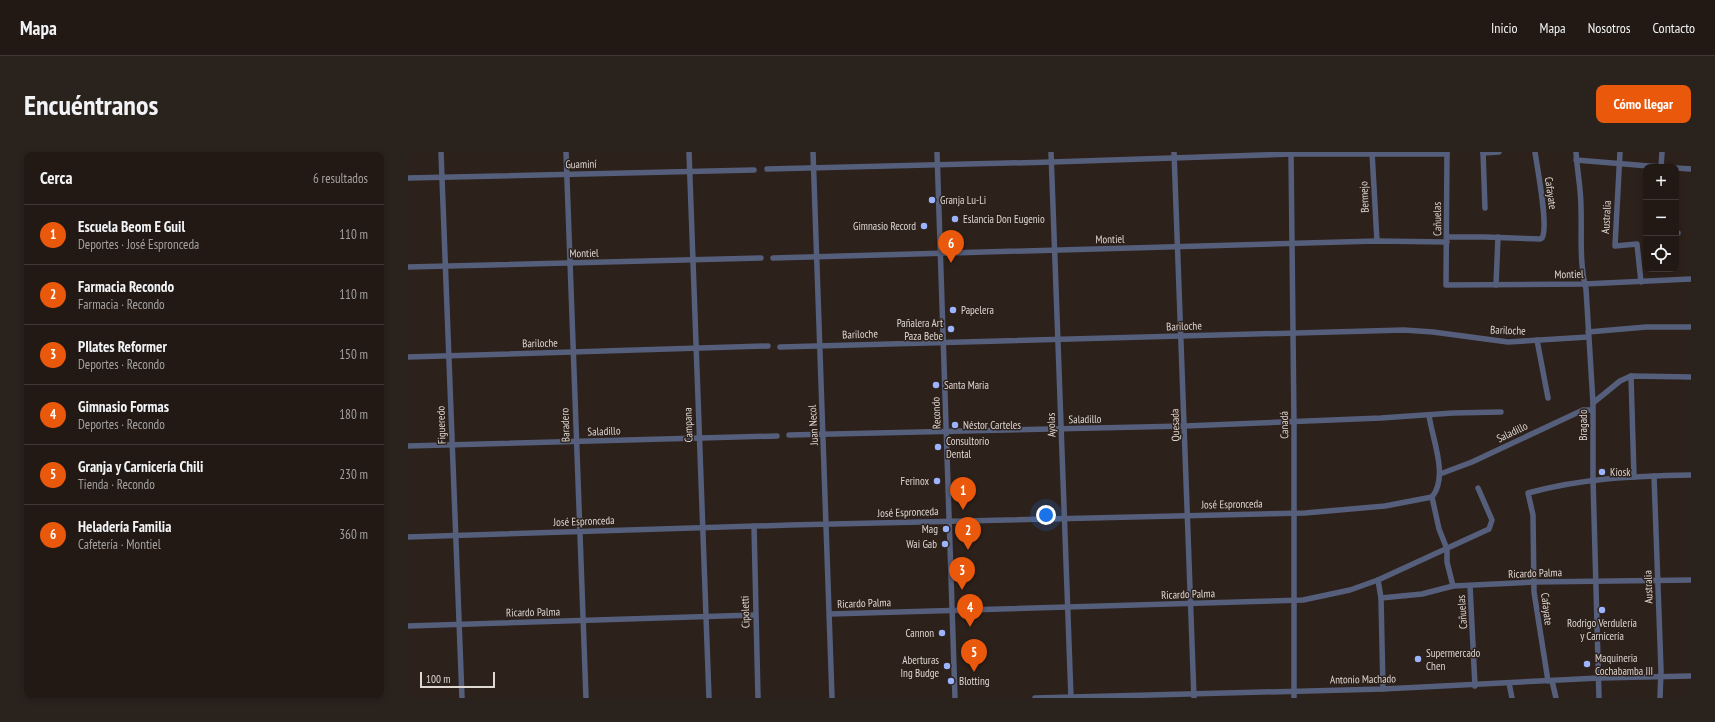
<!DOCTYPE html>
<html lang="es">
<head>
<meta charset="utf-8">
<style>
	:root { --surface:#221914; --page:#2a221d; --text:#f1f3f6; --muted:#a2a0a0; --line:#3f3834; --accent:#ea580c }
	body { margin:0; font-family:"PT Sans Narrow",sans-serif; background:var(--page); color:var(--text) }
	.controls { position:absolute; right:12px; top:12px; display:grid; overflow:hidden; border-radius:8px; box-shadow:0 2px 6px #0003 }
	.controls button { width:36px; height:36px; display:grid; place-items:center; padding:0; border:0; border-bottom:1px solid var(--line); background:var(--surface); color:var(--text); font:20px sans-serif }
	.scale { position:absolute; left:12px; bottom:10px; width:75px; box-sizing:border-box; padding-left:4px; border:2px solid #dfd7d2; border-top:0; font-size:11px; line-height:14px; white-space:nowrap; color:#dfd7d2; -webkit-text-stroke:3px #2d211b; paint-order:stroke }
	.you { position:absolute; left:638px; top:363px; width:14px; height:14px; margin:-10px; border:3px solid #fff; border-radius:50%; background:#1a73e8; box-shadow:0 0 0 6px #1a73e833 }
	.badge { display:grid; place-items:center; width:26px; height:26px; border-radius:50%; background:var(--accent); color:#fff; font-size:13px; font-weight:700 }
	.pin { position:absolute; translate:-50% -33px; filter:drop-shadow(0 1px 2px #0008) }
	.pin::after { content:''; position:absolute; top:21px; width:14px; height:12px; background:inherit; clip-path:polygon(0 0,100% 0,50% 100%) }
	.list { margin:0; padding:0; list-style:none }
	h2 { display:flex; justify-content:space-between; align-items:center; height:52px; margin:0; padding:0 16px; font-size:17px }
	h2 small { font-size:13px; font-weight:400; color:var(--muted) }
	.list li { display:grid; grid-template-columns:26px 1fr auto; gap:12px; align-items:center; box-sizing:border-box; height:60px; padding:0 16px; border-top:1px solid var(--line) }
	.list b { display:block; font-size:15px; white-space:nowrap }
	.list p { margin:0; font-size:13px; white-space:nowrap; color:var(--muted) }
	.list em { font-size:13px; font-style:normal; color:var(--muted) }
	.icon { flex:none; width:22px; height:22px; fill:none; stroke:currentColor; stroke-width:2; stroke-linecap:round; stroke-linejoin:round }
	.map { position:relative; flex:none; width:1283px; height:546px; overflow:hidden; border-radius:8px }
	header { display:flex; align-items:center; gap:24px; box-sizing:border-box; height:56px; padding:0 20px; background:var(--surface); border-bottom:1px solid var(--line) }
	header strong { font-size:19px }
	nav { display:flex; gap:22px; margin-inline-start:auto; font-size:14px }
	.intro { display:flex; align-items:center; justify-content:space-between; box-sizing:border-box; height:96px; padding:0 24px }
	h1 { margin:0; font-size:28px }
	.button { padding:10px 18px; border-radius:8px; background:var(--accent); color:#fff; font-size:14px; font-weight:700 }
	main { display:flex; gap:24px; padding:0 24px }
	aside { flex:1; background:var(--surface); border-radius:8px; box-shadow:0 2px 6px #0003 }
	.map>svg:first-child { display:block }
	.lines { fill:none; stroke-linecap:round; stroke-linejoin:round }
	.minor { stroke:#555f7b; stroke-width:5.5 }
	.poi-dot { fill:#9bb4fd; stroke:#2d211b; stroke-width:1.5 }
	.labels { text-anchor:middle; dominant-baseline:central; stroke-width:3; stroke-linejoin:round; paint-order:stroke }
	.street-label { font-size:11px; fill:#dfd7d2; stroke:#2d211b }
	.poi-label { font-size:11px; fill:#dfd7d2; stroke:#2d211b; text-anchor:start }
</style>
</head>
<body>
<header>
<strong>Mapa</strong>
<nav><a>Inicio</a><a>Mapa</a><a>Nosotros</a><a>Contacto</a></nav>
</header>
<div class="intro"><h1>Encuéntranos</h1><a class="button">Cómo llegar</a></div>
<main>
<aside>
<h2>Cerca<small>6 resultados</small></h2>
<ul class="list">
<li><span class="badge">1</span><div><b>Escuela Beom E Guil</b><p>Deportes · José Espronceda</p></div><em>110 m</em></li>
<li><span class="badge">2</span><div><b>Farmacia Recondo</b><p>Farmacia · Recondo</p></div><em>110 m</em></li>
<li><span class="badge">3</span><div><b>PIlates Reformer</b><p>Deportes · Recondo</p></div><em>150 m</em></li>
<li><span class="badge">4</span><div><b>Gimnasio Formas</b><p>Deportes · Recondo</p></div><em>180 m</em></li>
<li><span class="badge">5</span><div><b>Granja y Carnicería Chili</b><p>Tienda · Recondo</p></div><em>230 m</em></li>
<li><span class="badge">6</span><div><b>Heladería Familia</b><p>Cafetería · Montiel</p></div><em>360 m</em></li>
</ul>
</aside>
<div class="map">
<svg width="1283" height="546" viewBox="0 0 1283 546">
	<rect width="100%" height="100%" fill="#2d211b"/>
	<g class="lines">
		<g class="minor">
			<polyline points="33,0 54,546"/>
			<polyline points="158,0 178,546"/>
			<polyline points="281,0 301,546"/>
			<polyline points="405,0 424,546"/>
			<polyline points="529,0 547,546"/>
			<polyline points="643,0 663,546"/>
			<polyline points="766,0 786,546"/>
			<polyline points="883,0 886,271 886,546"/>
			<polyline points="964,0 969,89"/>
			<polyline points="1039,0 1038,133 1176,132 1283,127"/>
			<polyline points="1075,0 1077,56"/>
			<path d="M1168,0C1169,18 1173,37 1173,55C1174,83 1171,110 1178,137L1185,251V327L1191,546"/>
			<polyline points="1212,0 1207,94 1229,92 1233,130"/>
			<polyline points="1075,1 1091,0"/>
			<polyline points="1168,8 1253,15"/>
			<polyline points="1253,15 1254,0"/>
			<polyline points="1268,16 1283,17"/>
			<polyline points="359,17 644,10 883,2 1039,2"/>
			<polyline points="0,26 346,18"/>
			<polyline points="1268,81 1270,81"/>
			<path d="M1039,85H1077L1132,87L1134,86C1141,75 1129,15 1127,0"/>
			<polyline points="365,106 969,89 1039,90"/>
			<polyline points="0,115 353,106"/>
			<polyline points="1088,133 1090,85"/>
			<polyline points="1180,180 1238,175 1283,175"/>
			<polyline points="1129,188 1140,246"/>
			<polyline points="372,195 996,178 1025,180 1100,190 1180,185"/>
			<polyline points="0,205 360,194"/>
			<polyline points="1223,224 1226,325"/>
			<polyline points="1185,251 1212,229 1223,224 1283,225"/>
			<path d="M1021,263C1024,287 1041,324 1024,345L1031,377L1039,397V410L1045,434"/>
			<polyline points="381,283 777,274 973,266 1045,261 1093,260"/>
			<polyline points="0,294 369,284"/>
			<polyline points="1032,322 1064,310 1175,258 1184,258"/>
			<polyline points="1246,324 1253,518 1252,546"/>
			<polyline points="346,374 350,546"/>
			<polyline points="0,385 382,373 897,361 977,354 1024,345"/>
			<polyline points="970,428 973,446 975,537"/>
			<polyline points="1062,434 1067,534"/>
			<polyline points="973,446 1014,442 1045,434 1126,430 1283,428"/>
			<polyline points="422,462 895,448 942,438 970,428 1081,377 1084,368 1070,336"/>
			<polyline points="0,474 347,463"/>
			<path d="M1140,529L1126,440L1125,363L1120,341C1175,326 1226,324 1283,323"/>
			<polyline points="1144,529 1148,546"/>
			<polyline points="1101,531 1104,546"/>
			<polyline points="627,546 975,537 1191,526 1283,524"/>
		</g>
	</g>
	<g class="poi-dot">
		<circle cx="524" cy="48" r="4"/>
		<circle cx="547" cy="67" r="4"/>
		<circle cx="516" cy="74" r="4"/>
		<circle cx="545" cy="158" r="4"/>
		<circle cx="543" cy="177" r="4"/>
		<circle cx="528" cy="233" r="4"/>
		<circle cx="547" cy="273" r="4"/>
		<circle cx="530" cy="295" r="4"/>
		<circle cx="1194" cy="320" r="4"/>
		<circle cx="529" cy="329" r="4"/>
		<circle cx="538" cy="377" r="4"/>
		<circle cx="537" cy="392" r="4"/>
		<circle cx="1194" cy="458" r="4"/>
		<circle cx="534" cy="481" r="4"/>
		<circle cx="1010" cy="507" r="4"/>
		<circle cx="1179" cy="512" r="4"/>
		<circle cx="539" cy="514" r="4"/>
		<circle cx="543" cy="529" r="4"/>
	</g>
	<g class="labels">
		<g class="street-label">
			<text transform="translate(173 12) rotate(-1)">Guaminí</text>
			<text transform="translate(1143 41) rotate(82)">Cafayate</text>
			<text transform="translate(956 45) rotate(-93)">Bermejo</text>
			<text transform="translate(1198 65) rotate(-87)">Australia</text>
			<text transform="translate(1029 67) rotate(-91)">Cañuelas</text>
			<text transform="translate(702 87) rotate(-1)">Montiel</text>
			<text transform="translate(176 101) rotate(-1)">Montiel</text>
			<text transform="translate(1161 122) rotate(-1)">Montiel</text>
			<text transform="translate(776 174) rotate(-2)">Bariloche</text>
			<text transform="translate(1100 178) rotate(2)">Bariloche</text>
			<text transform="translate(452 182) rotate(-2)">Bariloche</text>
			<text transform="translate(132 191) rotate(-1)">Bariloche</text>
			<text transform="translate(528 261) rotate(-92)">Recondo</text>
			<text transform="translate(677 267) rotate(-1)">Saladillo</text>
			<text transform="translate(33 273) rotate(-92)">Figueredo</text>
			<text transform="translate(157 273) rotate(-92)">Baradero</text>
			<text transform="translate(280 273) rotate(-92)">Campana</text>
			<text transform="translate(405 273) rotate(-93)">Juan Necol</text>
			<text transform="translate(643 273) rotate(-92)">Ayolas</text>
			<text transform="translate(767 273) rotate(-92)">Quesada</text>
			<text transform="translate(876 273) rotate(-91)">Canadá</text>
			<text transform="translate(1175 273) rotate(-90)">Bragado</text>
			<text transform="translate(196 279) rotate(-2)">Saladillo</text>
			<text transform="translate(1104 280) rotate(-26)">Saladillo</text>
			<text transform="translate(824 352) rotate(-1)">José Espronceda</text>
			<text transform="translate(500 360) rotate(-2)">José Espronceda</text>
			<text transform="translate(176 369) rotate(-2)">José Espronceda</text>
			<text transform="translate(1127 421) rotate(-2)">Ricardo Palma</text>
			<text transform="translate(1240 435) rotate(-92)">Australia</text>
			<text transform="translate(780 442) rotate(-2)">Ricardo Palma</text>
			<text transform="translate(456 451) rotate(-2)">Ricardo Palma</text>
			<text transform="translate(1139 457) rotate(83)">Cafayate</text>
			<text transform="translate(125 460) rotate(-1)">Ricardo Palma</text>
			<text transform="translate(337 460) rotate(-92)">Cipoletti</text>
			<text transform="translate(1054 460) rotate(-94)">Cañuelas</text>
			<text transform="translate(955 527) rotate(-1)">Antonio Machado</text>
		</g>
		<g class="poi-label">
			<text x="532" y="48">Granja Lu-Li</text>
			<text x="555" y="67">Eslancia Don Eugenio</text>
			<text x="508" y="74" text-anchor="end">Gimnasio Record</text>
			<text x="553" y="158">Papelera</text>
			<text x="535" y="171" text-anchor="end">Pañalera Art<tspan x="535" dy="13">Paza Bebe</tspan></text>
			<text x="536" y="233">Santa Maria</text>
			<text x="555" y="273">Néstor Carteles</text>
			<text x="538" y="289">Consultorio<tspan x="538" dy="13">Dental</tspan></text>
			<text x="1202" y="320">Kiosk</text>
			<text x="521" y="329" text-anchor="end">Ferinox</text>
			<text x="530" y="377" text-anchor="end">Mag</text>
			<text x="529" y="392" text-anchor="end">Wai Gab</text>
			<text x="1194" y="471" text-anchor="middle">Rodrigo Verdulería<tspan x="1194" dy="13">y Carnicería</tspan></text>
			<text x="526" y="481" text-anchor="end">Cannon</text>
			<text x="1018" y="501">Supermercado<tspan x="1018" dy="13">Chen</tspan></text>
			<text x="1187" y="506">Maquineria<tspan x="1187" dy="13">Cochabamba III</tspan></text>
			<text x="531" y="508" text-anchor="end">Aberturas<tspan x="531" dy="13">Ing Budge</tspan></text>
			<text x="551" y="529">Blotting</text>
		</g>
	</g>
</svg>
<div class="controls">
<button>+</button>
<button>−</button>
<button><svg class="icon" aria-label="locate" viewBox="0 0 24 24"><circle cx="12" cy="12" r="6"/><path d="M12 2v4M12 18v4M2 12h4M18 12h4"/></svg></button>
</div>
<div class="scale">100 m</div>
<div class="you"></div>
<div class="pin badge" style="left:555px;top:358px">1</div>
<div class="pin badge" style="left:560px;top:398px">2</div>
<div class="pin badge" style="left:554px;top:438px">3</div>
<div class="pin badge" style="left:562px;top:475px">4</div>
<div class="pin badge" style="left:566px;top:520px">5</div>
<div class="pin badge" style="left:543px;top:111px">6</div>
</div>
</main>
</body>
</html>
